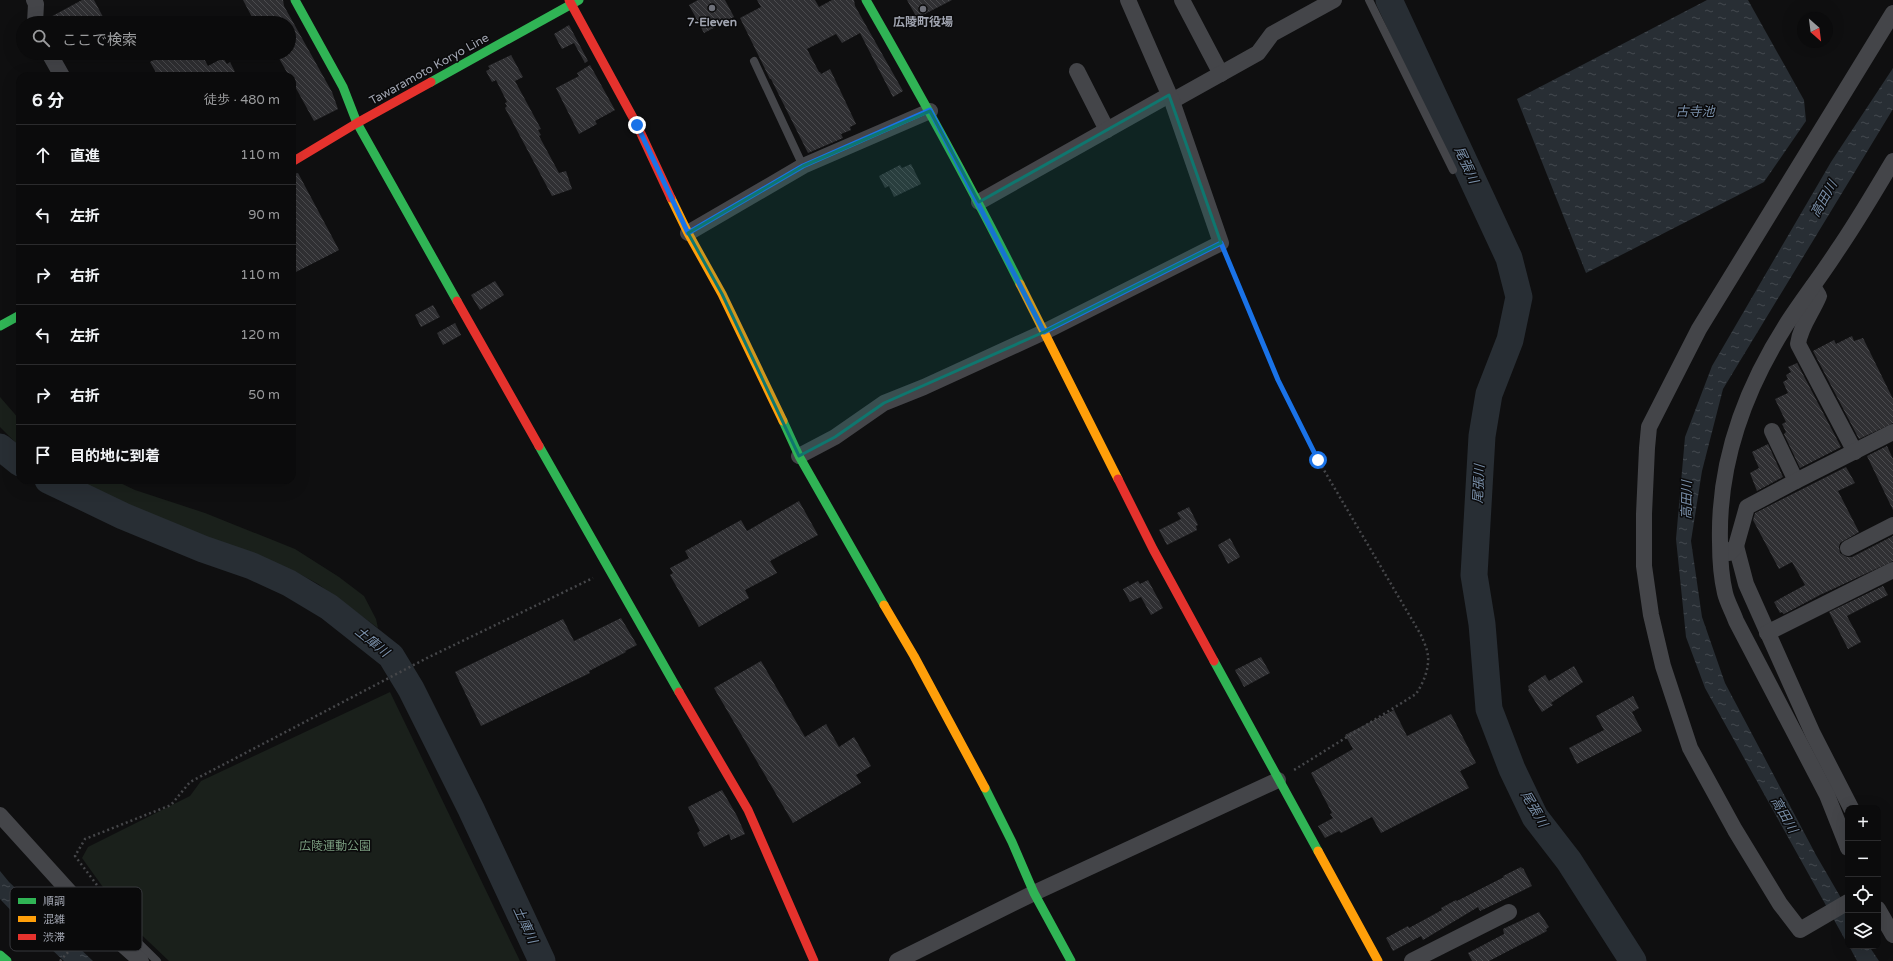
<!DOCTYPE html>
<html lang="ja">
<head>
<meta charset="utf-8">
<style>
	:root { --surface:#0b0b0c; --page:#19191a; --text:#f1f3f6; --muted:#9a9b9d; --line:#2b2b2d }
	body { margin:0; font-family:"Varela Round","Noto Sans JP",sans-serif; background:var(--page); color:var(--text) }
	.controls { position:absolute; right:12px; bottom:12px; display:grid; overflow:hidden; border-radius:8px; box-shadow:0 4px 16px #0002 }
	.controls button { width:36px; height:36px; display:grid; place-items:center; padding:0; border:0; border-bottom:1px solid var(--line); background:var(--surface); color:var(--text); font:20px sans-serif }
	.compass { position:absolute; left:1797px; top:12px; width:36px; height:36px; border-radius:50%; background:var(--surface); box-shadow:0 4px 16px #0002; rotate:152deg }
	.stop { position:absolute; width:12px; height:12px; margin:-9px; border:3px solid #1a73e8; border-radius:50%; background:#fff }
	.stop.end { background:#1a73e8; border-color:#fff; box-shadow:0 1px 4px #0008 }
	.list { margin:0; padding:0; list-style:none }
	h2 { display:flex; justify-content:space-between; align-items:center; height:52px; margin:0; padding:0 16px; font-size:17px }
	h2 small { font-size:13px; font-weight:400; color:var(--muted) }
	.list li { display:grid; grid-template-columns:26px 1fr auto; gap:12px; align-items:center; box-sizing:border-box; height:60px; padding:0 16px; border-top:1px solid var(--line) }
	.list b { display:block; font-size:15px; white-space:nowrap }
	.list em { font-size:13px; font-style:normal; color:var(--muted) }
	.icon { flex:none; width:22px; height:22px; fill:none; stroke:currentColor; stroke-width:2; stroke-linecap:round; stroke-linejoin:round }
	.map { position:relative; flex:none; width:1893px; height:961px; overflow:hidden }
	.search { position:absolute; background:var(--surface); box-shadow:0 4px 16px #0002; left:16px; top:16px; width:280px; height:44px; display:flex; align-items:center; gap:10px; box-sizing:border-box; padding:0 14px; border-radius:22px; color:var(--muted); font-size:15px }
	.panel { position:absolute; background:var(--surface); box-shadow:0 4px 16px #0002; left:16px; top:72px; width:280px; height:412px; border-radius:12px }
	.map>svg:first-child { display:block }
	.green { fill:#1a201b }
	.water { fill:url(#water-ripples) }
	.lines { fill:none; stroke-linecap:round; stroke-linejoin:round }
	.river { stroke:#282e34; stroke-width:27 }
	.building { fill:url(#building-back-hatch) }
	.path { stroke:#46474a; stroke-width:2.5; stroke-dasharray:2 3; stroke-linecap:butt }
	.lane { stroke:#444549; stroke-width:8 }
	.street { stroke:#444549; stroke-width:16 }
	.fast { stroke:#30b455; stroke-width:9 }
	.slow { stroke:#ff9f0a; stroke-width:9 }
	.jam { stroke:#e5322d; stroke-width:9 }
	.route { stroke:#1a73e8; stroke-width:5 }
	.marked { fill:#0f766e; fill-opacity:0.2; stroke:#0f766e; stroke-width:3; stroke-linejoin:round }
	.poi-dot { fill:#6e7079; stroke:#0a0a0b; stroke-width:1.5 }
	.labels { text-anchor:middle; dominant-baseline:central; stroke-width:3; stroke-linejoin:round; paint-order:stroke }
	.poi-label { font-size:12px; font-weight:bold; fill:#a1a5b1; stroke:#0a0a0b }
	.street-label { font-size:12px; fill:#a1a5b1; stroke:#0a0a0b }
	.park-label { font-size:12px; fill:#799b7e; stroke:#0a0a0b }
	.water-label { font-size:13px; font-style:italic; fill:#7a90aa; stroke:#0a0a0b }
	.key { fill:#0a0a0b; stroke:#37383d; stroke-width:1 }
	.key-label { font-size:11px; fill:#a1a5b1 }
</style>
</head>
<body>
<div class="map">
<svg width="1893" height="961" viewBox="0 0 1893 961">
	<defs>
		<pattern id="water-ripples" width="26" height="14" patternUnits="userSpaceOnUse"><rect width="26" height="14" fill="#282e34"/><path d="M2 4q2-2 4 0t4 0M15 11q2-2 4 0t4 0" fill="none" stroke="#44494f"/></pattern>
		<pattern id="building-back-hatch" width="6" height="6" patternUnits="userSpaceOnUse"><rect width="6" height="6" fill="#303033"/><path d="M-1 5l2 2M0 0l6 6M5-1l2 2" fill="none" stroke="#4b4b4e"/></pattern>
	</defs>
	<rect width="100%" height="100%" fill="#0f0f10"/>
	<g class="green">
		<polygon points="0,397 20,420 20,447 0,427"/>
		<polygon points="70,480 114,480 135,490 205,513 295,549 339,577 364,596 376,619 378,628 318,584 294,571 107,498"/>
		<polygon points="390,692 520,961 169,961 128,922 82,858 88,847 190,796 201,781"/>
	</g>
	<g class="water">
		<polygon points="1707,0 1748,0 1804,100 1806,121 1764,182 1586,273 1517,99"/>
		<polygon points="1893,68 1893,109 1723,389 1702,471 1691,541 1702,617 1725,683 1816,855 1848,910 1848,945 1705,688 1686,637 1676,539 1685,437 1712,366 1831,162"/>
		<polygon points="0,871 9,882 93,961 64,961 20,920 0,899"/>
		<polygon points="1849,946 1869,946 1879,961 1857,961"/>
	</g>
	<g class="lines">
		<g class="river">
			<polyline points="1389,0 1509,258 1519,297 1510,340 1489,394 1482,436 1474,575 1482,624 1489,709 1512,769 1535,817 1569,861 1633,961"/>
			<polyline points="0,447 20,463"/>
			<polyline points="48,480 123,516 203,549 252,566 289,583 329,607 391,656 411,689 471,809 542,961"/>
		</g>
	</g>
	<g class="building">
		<polygon points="82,0 94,0 103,17 91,23 45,23 45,20"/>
		<polygon points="243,0 283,0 284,6 332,92 338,109 314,121 292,81 292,76 289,76 276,53 289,53 289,23 255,23"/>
		<polygon points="698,0 725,0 734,17 704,33 689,5"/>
		<polygon points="757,0 815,0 819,7 832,0 854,0 855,6 903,91 893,97 860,33 842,43 836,34 807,49 819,72 820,72 821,74 830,69 856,124 850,127 851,130 841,134 843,138 808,153 771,79 770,79 740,18 761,7"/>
		<polygon points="907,0 952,0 917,18"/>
		<polygon points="569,25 588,61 585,63 574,43 562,49 554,34"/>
		<polygon points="167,53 201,53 208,66 223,58 227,64 230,62 237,76 158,76 150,62"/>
		<polygon points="511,55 523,77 515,81 541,129 538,130 541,135 539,136 559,173 566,171 572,189 552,196 505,108 507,106 505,103 507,102 496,80 492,82 486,71 490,69 488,66"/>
		<polygon points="590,65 615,110 595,121 597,124 579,134 556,88 579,76 577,73"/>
		<polygon points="911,164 921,184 894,197 889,186 885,188 879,176 900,165 902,168"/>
		<polygon points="298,173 339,250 292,274 292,174"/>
		<polygon points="495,281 504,295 480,310 471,295"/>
		<polygon points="433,305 440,317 421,327 415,315"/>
		<polygon points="455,323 461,335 443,345 437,333"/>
		<polygon points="1852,336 1854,341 1863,338 1893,399 1893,423 1859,439 1813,351 1834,340 1836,344"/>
		<polygon points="1797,363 1841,447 1800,468 1784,434 1786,432 1782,424 1786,422 1775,399 1788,393 1783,382 1788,379 1786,375 1791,372 1788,367"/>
		<polygon points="1768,444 1783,477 1757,491 1750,473 1759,468 1752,452"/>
		<polygon points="1887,446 1893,459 1893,510 1867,456"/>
		<polygon points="1846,467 1855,483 1838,491 1859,532 1840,543 1839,547 1840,553 1847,557 1852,557 1893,536 1893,561 1820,595 1784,614 1782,612 1780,613 1774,602 1805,585 1792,562 1779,569 1753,520 1755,513"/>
		<polygon points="799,501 818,535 770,561 777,573 745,590 749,598 699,627 670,575 673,573 670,568 689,558 685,551 741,520 747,531"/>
		<polygon points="1189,507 1198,525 1196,526 1197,530 1167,545 1159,530 1181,519 1177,513"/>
		<polygon points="1230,538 1240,557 1228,564 1218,545"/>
		<polygon points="1148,580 1163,608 1151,615 1141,597 1130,602 1123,589 1138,581 1140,584"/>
		<polygon points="1883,586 1888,595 1847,616 1861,642 1848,649 1829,612"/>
		<polygon points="621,618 637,645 625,651 626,652 589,671 590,673 481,726 455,672 563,619 574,641"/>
		<polygon points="1261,657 1270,673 1244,687 1235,670"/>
		<polygon points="761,661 805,737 826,724 839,747 854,737 871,766 856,775 861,783 793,823 714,688"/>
		<polygon points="1574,666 1583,682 1551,703 1553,705 1542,712 1528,690 1529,689 1528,686 1545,675 1549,681"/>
		<polygon points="1633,696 1639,708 1632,712 1642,731 1577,764 1569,748 1604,730 1596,716"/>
		<polygon points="1394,710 1407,736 1451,714 1476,763 1460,771 1469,788 1381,833 1372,817 1341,833 1339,831 1325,838 1318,826 1333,818 1330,814 1332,813 1311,773 1353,749 1345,735"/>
		<polygon points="722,790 737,816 745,834 731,840 729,834 704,847 697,833 700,831 688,807"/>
		<polygon points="1521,867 1522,869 1523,868 1532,886 1480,911 1478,907 1423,940 1421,936 1393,951 1386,938 1408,926 1409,928 1442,910 1441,908 1456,900 1457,901 1504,877 1503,876"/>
		<polygon points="1539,912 1549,927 1546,929 1547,931 1489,961 1472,961 1468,953 1504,934 1503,929"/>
	</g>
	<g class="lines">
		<g class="path">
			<path d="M1227,257L1278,380L1318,460L1421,635C1423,640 1426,646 1427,651C1431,665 1424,682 1416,694L1294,770"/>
			<polyline points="106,897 75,856 85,839 171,805 190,782 427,658 593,578"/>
			<polyline points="60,961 86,932"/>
		</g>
		<g class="lane">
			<polyline points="1369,0 1453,170"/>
			<polyline points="754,61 803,166"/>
			<polyline points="102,907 157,961"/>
		</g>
		<g class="street">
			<polyline points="34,0 36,4 35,23"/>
			<polyline points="1182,0 1221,74"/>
			<polyline points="49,53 62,76"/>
			<polyline points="1077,71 1107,130"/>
			<polyline points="1172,101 1258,53 1272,34 1334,0"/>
			<polyline points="979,202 1169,95"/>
			<polyline points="688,233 803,166 930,111"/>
			<path d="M1813,286L1819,296C1812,313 1800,327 1798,344L1855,452"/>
			<polyline points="1772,431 1796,481"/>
			<polyline points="799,456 835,437 884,403 924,387 1044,332 1221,243 1172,101 1128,0"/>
			<polyline points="1736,546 1746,584 1813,734 1851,808"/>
			<polyline points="1848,548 1893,525"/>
			<polyline points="1729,553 1736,546 1747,507 1796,481 1893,432"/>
			<polyline points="1767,633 1893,570"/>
			<polyline points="0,815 96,921 141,961"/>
			<path d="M1848,848L1827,795L1736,621C1733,612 1727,602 1725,593C1721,576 1720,559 1720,542C1718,464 1744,391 1786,325C1802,300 1821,276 1837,251C1857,222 1875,191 1893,161"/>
			<polyline points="1848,902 1800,930 1780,904 1735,830 1690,748 1663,666 1651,615 1644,566 1644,514 1647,448 1649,427 1699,329 1893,13"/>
			<polyline points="1878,909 1893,935"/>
			<polyline points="897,961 1034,893 1278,780"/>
			<polyline points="1412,961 1509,912"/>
		</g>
		<g class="fast">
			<polyline points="295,0 343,87 357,123 457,301"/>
			<path d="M866,0C920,94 972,188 1020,284"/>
			<polyline points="431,82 579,0"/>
			<polyline points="0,326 20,315"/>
			<polyline points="783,421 799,456 884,605"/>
			<polyline points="539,446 679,692"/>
			<polyline points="1214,661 1318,851"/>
			<polyline points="985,788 1012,842 1034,893 1071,961"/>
			<polyline points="0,955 7,961"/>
		</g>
		<g class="slow">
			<polyline points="671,198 688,233 722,294 783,421"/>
			<polyline points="1020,284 1118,479"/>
			<polyline points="884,605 914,656 985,788"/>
			<polyline points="1318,851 1378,961"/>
		</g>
		<g class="jam">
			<polyline points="569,0 637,125 671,198"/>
			<polyline points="292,162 357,123 431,82"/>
			<polyline points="457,301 539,446"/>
			<polyline points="1118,479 1153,549 1214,661"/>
			<polyline points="679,692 748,810 814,961"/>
		</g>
	</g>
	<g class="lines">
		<polyline class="route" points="637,125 688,233 803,166 930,110 1044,332 1221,243 1278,380 1318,460"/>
	</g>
	<path class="marked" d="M1169,95L1221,243L1044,332L884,403L835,437L799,456L722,294L688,233L803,166L930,111L979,202Z"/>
	<g class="poi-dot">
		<circle cx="712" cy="8" r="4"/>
		<circle cx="923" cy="9" r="4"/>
	</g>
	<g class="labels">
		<g class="poi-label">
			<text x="712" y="22">7-Eleven</text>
			<text x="923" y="22">広陵町役場</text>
		</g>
		<g class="street-label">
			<text transform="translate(429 69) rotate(-29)">Tawaramoto Koryo Line</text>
		</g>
		<g class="park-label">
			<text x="335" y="846">広陵運動公園</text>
		</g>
		<g class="water-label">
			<text x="1695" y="112">古寺池</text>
			<text transform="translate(1466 165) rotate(65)">尾張川</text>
			<text transform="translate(1824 199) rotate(-60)">高田川</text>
			<text transform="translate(1479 484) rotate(-87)">尾張川</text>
			<text transform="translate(1687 500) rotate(-89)">高田川</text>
			<text transform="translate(372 642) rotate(39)">土庫川</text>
			<text transform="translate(1534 809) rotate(60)">尾張川</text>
			<text transform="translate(1784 815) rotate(60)">高田川</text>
			<text transform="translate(525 925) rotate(65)">土庫川</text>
		</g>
	</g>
	<rect x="10" y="887" width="132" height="64" rx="6" class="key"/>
	<rect x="18" y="898" width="18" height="6" fill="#30b455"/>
	<rect x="18" y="916" width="18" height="6" fill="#ff9f0a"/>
	<rect x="18" y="934" width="18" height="6" fill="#e5322d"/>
	<g class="key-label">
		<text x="43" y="905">順調</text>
		<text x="43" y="923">混雑</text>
		<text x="43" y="941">渋滞</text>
	</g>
</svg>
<div class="controls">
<button>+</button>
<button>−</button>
<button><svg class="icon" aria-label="locate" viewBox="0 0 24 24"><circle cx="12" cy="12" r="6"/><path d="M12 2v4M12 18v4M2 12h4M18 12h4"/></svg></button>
<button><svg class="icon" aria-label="layers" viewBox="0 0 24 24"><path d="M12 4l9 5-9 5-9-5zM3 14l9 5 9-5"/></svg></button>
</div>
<svg class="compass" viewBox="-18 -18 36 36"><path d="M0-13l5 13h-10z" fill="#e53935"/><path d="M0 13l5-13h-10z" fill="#9a9b9d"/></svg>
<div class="stop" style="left:1318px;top:460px"></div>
<div class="stop end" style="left:637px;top:125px"></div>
<div class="search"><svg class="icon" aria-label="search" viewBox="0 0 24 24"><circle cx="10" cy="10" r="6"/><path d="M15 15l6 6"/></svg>ここで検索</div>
<section class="panel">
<h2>6 分<small>徒歩 · 480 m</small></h2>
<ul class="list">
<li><svg class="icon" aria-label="ahead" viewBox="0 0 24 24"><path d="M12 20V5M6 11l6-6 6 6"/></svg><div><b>直進</b></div><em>110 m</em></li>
<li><svg class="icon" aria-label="left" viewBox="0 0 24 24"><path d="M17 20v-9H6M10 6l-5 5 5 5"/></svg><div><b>左折</b></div><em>90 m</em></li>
<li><svg class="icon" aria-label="right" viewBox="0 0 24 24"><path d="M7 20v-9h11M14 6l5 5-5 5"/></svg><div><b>右折</b></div><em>110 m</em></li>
<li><svg class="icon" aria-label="left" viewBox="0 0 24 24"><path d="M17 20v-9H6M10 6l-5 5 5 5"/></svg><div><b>左折</b></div><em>120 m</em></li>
<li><svg class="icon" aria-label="right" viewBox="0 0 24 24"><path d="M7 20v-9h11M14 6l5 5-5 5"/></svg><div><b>右折</b></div><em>50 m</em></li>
<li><svg class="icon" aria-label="arrive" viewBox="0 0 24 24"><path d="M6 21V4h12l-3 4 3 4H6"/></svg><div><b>目的地に到着</b></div></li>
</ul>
</section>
</div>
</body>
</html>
